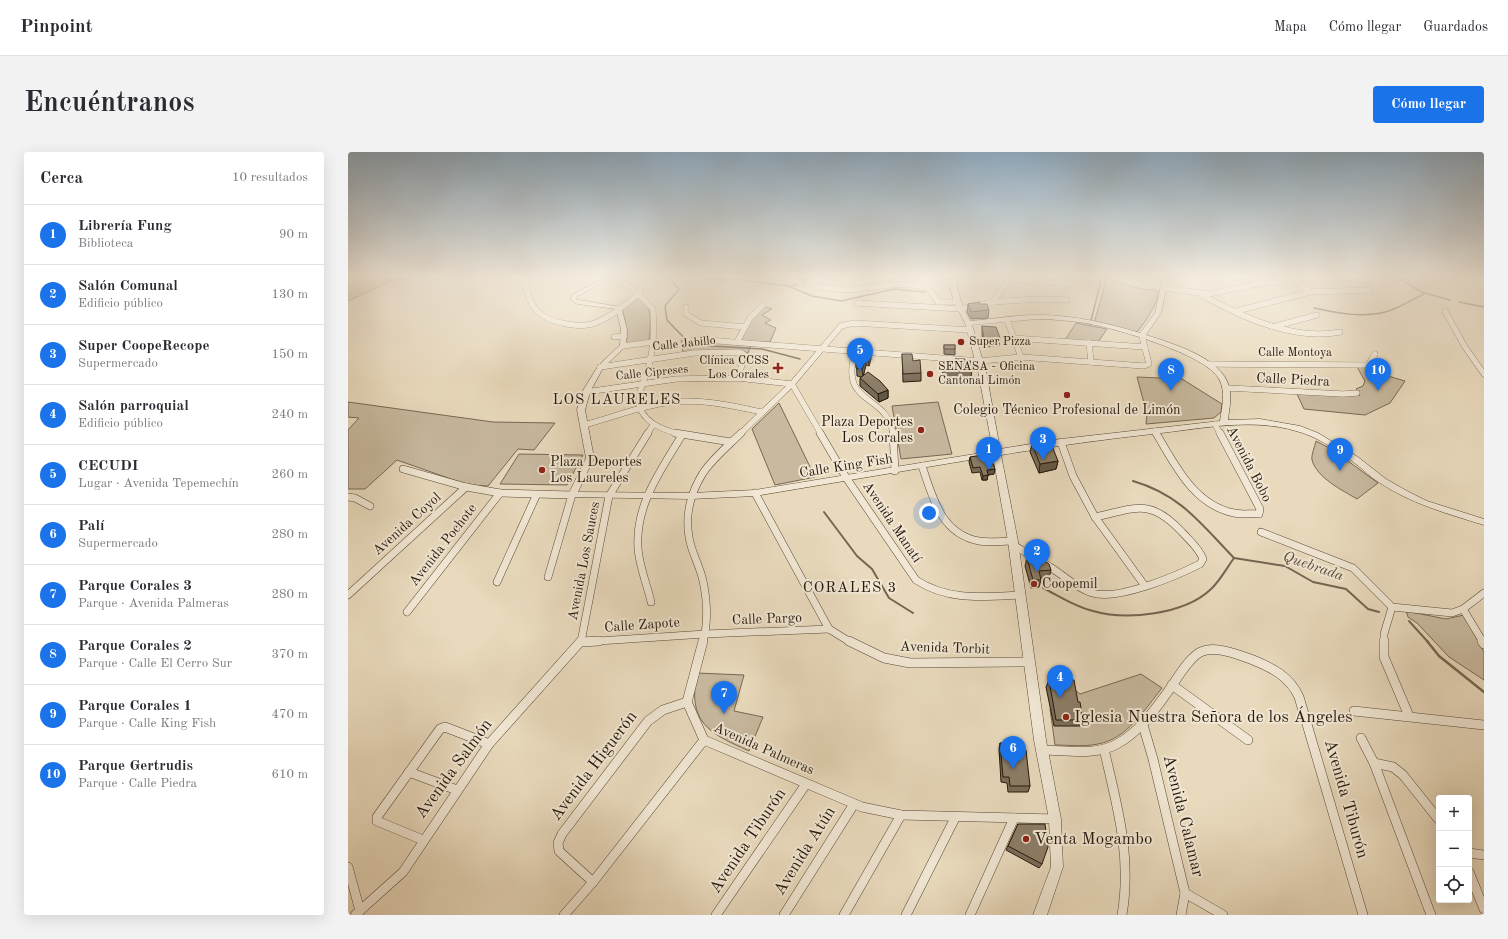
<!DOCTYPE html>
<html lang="es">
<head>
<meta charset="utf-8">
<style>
	:root { --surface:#fff; --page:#f2f2f3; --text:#2b2b33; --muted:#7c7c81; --line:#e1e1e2; --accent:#1a73e8 }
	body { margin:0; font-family:"Old Standard TT",serif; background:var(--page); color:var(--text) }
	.controls { position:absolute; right:12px; bottom:12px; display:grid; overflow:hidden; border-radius:4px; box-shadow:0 4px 16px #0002 }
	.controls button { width:36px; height:36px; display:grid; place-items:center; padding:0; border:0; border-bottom:1px solid var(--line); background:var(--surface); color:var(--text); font:20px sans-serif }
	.you { position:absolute; left:581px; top:361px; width:14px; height:14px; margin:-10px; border:3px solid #fff; border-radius:50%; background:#1a73e8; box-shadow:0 0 0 6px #1a73e833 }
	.badge { display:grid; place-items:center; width:26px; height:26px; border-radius:50%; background:var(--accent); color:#fff; font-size:13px; font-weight:700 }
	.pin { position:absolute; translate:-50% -33px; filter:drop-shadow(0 1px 2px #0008) }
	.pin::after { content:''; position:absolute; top:21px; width:14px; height:12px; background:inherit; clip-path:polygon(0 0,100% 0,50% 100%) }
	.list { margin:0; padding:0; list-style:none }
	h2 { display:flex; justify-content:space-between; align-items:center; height:52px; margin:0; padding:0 16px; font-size:17px }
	h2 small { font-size:13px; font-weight:400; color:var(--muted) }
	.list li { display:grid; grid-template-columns:26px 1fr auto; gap:12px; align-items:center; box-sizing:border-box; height:60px; padding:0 16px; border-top:1px solid var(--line) }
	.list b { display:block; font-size:15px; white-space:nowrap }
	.list p { margin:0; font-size:13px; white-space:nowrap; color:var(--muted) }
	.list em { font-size:13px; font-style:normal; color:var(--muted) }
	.icon { flex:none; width:22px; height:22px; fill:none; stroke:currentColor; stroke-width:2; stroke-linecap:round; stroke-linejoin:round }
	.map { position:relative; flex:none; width:1136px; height:763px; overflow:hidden; border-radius:4px }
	header { display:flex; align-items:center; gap:24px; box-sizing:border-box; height:56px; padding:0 20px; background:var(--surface); border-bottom:1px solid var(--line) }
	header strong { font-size:19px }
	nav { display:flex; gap:22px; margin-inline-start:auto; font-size:14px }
	.intro { display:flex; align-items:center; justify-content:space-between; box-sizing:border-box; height:96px; padding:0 24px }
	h1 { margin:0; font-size:28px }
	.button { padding:10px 18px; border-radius:4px; background:var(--accent); color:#fff; font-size:14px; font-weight:700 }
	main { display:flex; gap:24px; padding:0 24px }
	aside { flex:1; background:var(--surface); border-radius:4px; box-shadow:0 4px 16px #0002 }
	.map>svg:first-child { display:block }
	.green { fill:#c8b99f; stroke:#786854 }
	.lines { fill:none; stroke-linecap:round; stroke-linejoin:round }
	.stream-far2 { stroke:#746551; stroke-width:1.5 }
	.stream-far1 { stroke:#746551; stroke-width:2 }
	.stream { stroke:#746551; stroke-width:2.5 }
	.minor-far2-casing { stroke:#584837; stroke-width:6 }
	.minor-far1-casing { stroke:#584837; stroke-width:8 }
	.minor-casing { stroke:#584837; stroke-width:10 }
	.tertiary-casing { stroke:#584837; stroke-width:1 }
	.minor-far2 { stroke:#f1e7d4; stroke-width:5.5 }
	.minor-far1 { stroke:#f1e7d4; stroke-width:7 }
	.minor { stroke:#f1e7d4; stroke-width:9 }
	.tertiary { fill:#f1e7d4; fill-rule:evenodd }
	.wall { fill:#786c59; stroke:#27180a }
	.shaded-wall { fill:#625848; stroke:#27180a }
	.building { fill:#8c7d67; stroke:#27180a }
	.poi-dot { fill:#8f2418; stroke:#f1e7d4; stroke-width:1.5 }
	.labels { text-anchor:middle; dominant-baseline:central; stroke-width:4; stroke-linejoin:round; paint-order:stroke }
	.far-poi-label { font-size:12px; fill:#27180a; stroke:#f1e7d4; text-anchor:start }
	.far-street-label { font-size:12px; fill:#27180a; stroke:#f1e7d4 }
	.street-label { font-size:14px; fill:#27180a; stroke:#f1e7d4 }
	.poi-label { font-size:14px; fill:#27180a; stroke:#f1e7d4; text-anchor:start }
	.neighbourhood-label { font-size:15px; letter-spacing:1px; fill:#27180a; stroke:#f1e7d4 }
	.water-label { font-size:15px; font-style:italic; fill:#5a4b39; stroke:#f1e7d4 }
	.near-poi-label { font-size:17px; fill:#27180a; stroke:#f1e7d4; text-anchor:start }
	.near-street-label { font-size:17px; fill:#27180a; stroke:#f1e7d4 }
</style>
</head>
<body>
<header>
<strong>Pinpoint</strong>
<nav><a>Mapa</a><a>Cómo llegar</a><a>Guardados</a></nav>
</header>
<div class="intro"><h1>Encuéntranos</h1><a class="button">Cómo llegar</a></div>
<main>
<aside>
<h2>Cerca<small>10 resultados</small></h2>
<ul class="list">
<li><span class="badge">1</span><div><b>Librería Fung</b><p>Biblioteca</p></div><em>90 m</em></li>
<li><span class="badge">2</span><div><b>Salón Comunal</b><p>Edificio público</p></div><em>130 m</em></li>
<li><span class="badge">3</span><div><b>Super CoopeRecope</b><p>Supermercado</p></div><em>150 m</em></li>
<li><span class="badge">4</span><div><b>Salón parroquial</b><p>Edificio público</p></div><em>240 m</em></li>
<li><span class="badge">5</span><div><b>CECUDI</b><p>Lugar · Avenida Tepemechín</p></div><em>260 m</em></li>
<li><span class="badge">6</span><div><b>Palí</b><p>Supermercado</p></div><em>280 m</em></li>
<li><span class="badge">7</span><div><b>Parque Corales 3</b><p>Parque · Avenida Palmeras</p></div><em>280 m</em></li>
<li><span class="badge">8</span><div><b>Parque Corales 2</b><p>Parque · Calle El Cerro Sur</p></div><em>370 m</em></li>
<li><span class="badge">9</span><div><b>Parque Corales 1</b><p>Parque · Calle King Fish</p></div><em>470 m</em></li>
<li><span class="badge">10</span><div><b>Parque Gertrudis</b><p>Parque · Calle Piedra</p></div><em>610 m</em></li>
</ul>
</aside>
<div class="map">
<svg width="1136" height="763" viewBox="0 0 1136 763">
	<rect width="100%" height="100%" fill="#e9dabd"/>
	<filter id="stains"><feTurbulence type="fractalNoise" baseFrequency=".005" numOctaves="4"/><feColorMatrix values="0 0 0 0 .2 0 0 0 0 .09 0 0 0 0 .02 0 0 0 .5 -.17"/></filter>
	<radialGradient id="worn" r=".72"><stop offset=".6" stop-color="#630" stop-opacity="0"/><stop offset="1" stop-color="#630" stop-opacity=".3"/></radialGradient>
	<g class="green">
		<polygon points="0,124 70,124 41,130 0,149"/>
		<path d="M756,124C762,124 765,128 770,130C783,136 798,137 811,139C808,154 800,166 790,179L787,180L746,171L757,133Z"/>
		<path d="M291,145C306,155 302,173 301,189L278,192C281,180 277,168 274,156Z"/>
		<polygon points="415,154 424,157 414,163 423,168 417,171 428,176 422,190 392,189 404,166"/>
		<polygon points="728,171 759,177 750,190 717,188"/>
		<polygon points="333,188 403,193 400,201 389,198 335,200"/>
		<polygon points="1009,215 1021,215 1023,219 1057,229 1042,251 1017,263 956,257 949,242 1012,243 1008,237 1015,234 1017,229"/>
		<polygon points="789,225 834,227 874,252 873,260 866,266 798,272 799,262"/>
		<polygon points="0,250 145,270 207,271 186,298 170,297 140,334 120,333 49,308 17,337 0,337 0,278 11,266 0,265"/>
		<polygon points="590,250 604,302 553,307 544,254"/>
		<polygon points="431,251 467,325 427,333 404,277"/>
		<path d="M968,289L985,298L1030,331L1009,347C994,338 969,326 964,308C963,303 967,294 968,289Z"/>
		<polygon points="171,302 235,303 219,333 152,332"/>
		<polygon points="1058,459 1098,467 1116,463 1136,500 1136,528 1101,505 1069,471 1060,465"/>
		<path d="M349,521L396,523L386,559L415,565L401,599C361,581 339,571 349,521Z"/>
		<path d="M793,522L814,536C797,557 779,587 750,592C736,595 721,593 707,593L702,557L723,535L732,542Z"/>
	</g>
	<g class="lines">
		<g class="stream-far2">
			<polyline points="319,124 331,137 317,154 319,168 340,190 346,193 414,197 452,207"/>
			<polyline points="346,124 363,128 396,128 440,134 464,144 493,149 546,137 577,140"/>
			<polyline points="470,124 478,126 492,124"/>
			<polyline points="1048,124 1073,140 1102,148"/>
			<polyline points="443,134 453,132 464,124"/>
			<polyline points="1111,150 1136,155"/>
			<path d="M966,156C989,161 1014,166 1037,160C1050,157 1063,148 1076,142"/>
			<polyline points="742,173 752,132 751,124"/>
		</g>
		<g class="stream-far1">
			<path d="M785,329C833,343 853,372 886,406"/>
			<polyline points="476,360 509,404 524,417 541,446 565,461"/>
			<polyline points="886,406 937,414 965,430 998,437 1020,457 1031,460"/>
			<path d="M695,436C711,444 727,455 745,459C779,469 836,462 862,438C872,429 878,417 886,406"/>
			<polyline points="1061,469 1080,490"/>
		</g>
		<polyline class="stream" points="1079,489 1091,504 1136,540"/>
		<defs>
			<g id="minor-far2">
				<path d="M263,124L286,138L305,157C306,174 306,192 302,209C300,220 294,230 292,241C286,266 311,277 331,282"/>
				<polyline points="429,124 452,130"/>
				<polyline points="799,124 818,126"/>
				<polyline points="661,127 724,132"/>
				<path d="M176,128C179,138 181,151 189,159C201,171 232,177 247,171C264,165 277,152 291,142"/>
				<polyline points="945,128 962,140"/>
				<polyline points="909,131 911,128 922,124"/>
				<polyline points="469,135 499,138 553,132 580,135 590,150 609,150"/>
				<polyline points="816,136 861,142 909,132 961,126 1007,125"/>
				<polyline points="291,142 297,124"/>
				<path d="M854,143C894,165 945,189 992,180"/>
				<polyline points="645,150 688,147 719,148"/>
				<polyline points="509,151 614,157 645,150 663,124"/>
				<polyline points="338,155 338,162 353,171 397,175"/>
				<polyline points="889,159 962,140 1021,138"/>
				<polyline points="1097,159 1117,195 1136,222"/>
				<polyline points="659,168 673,205"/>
				<polyline points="928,174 969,163"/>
				<polyline points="266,185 276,184"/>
				<polyline points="666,186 797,195"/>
				<polyline points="346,187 632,209 673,205 796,214 801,212 794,184"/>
				<polyline points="389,190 402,166 415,153"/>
				<polyline points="741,191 743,210"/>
				<polyline points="275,194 305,190"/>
				<path d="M507,200C491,255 539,240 545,282"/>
				<polyline points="861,212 1020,213 1027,202"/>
				<polyline points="252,215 346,201 392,200 397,203 390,226"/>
				<polyline points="879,236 995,242 1009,241"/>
				<polyline points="238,240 328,227 390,226 444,232 473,282"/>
				<polyline points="867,272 872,282"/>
				<path d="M236,273C269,264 303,250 338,249C364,249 389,255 414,260"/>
				<polyline points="807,279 809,282"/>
				<polyline points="299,282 305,273"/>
				<polyline points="392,282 444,232 493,174 506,171 622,178"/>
			</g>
			<g id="minor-far1">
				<polyline points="327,281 383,290"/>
				<path d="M472,281L499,327L568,428C600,449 635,445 672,443"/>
				<polyline points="545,281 547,319"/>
				<path d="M808,281C827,313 846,353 886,361C894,363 903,361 911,362L912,357L872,281"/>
				<polyline points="713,290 725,324 747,365 797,434"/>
				<path d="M574,314C585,346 593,382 631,389C642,391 654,389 665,389"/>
				<polyline points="55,317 118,335 152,341 224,343 200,425"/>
				<polyline points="407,341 481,477 502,490"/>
				<polyline points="0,345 7,346 22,354"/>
				<polyline points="913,380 1005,416 1044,455 1104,461 1115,457 1136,441"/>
				<path d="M665,393C677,400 690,407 702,415C715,423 728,436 744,441C770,449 828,424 852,412L855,407C851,396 842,389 834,380C802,346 789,356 747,365"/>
				<polyline points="149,430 188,344"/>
				<polyline points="0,443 118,335"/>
				<path d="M303,450C299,432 291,414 290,396C287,353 313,318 334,283"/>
				<polyline points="1115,457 1135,490"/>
				<polyline points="59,460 152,341"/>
				<polyline points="233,490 261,344 300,281"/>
				<polyline points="235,490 357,482 481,477"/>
				<path d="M355,490C360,471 359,448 355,429C352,414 343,400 341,385C337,363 343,340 355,321C365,306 380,294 393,281"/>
				<polyline points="1036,490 1036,482 1044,455"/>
			</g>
			<g id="minor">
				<polyline points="355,489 339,550 356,588 514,655 553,663 707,667"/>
				<polyline points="501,489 536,506 562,511 681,510"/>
				<polyline points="1036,489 1036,505 1061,564"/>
				<polyline points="1134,489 1136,492"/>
				<polyline points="233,490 251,489"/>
				<polyline points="824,533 900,588"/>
				<polyline points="1006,559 1136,573"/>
				<polyline points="795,573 805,607 837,741 833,763"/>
				<polyline points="1013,586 1026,611 1083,763"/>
				<path d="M756,597C769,654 784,704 774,763"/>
				<path d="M694,598C717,598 748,604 769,592C789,581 803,563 816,545C825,534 841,503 855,499C870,494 891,503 905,508C925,516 942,525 951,545L1015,763"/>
				<polyline points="1026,611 1045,615 1055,623 1091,668"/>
				<polyline points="61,620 109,638"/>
				<polyline points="75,688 29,669 29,665 92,577 97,575 141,592"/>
				<polyline points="1121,701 1136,703"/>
				<polyline points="0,715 12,759"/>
				<polyline points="1121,720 1136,757"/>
				<polyline points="245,730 211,699 210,691 214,682 300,569 315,558 339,550"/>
				<polyline points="837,741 875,763"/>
				<polyline points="7,763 55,720 141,592 233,489"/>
				<polyline points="216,763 245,730 356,588"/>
				<polyline points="368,763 458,632"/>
				<polyline points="436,763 506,652"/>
				<polyline points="496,763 553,663"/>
				<polyline points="558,763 607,666"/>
				<polyline points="622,763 666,666"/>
			</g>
			<path id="tertiary" d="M261,124H268L230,144L228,147L231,148L273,155L279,177L278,194L255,216L242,240L237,258L246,306L230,340L343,341L407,338L645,299L630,219L617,171L606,150L603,139L602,124H608C609,141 614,153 622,169C645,167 667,163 690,163C725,163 759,171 792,181L807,161L815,124H821L813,161L798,183C823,191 875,206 881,235C884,245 881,258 880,268L912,267L952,274L970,281L1010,305L1038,327L1059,339L1079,349L1136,367V373C1100,362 1064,352 1032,331C1022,325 1014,316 1004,309C987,297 968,284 948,279C905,266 857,276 813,281C759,287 706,294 653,303L670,389L698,588L713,667L715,715L699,763H685L703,715L701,667L686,588L660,389L645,304L407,344L343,347L221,345L220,343L238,306L229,258L234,240L250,214L272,193L273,177L268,157L229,152L222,147L225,142ZM689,167C706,167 722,169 738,171C766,176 858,202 871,227C878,239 874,256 872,269L713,287L652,297L638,219L624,173Z"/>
		</defs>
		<use href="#minor-far2" class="minor-far2-casing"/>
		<use href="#minor-far1" class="minor-far1-casing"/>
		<use href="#minor" class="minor-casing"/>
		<use href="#tertiary" class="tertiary-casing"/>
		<use href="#minor-far2" class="minor-far2"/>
		<use href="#minor-far1" class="minor-far1"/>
		<use href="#minor" class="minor"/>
		<use href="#tertiary" class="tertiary"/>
	</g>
	<g class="wall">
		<polygon points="620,152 632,152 641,158 640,166 623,167 619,160"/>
		<polygon points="634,174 652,186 651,194 635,195 634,182"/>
		<polygon points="596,193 607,193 607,203 596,202"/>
		<polygon points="554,202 565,209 573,221 573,229 555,230"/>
		<polygon points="508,204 523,206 521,214 518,213 515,224 540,238 540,246 531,250 512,234 512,226 514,225 509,224"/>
		<polygon points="607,207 617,209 624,217 623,226 595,226 594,211 607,211"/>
		<polygon points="684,292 710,309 708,317 691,321 682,300"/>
		<polygon points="622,305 646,322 640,323 639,328 634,328 632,320 624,321 621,310"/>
		<polygon points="679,406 703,418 701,426 692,426 693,428 691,435 683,436 677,414"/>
		<polygon points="701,528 730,550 735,568 732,574 706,574 698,535"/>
		<polygon points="652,591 664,598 682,634 680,640 660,640 659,631 653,630 651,597"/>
		<polygon points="670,672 694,712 691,716 658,698"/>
	</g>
	<g class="shaded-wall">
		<polygon points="523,198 523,206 521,214 520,206"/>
		<polygon points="518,205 518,213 515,225 514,217"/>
		<polygon points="540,238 540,246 531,250 530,242"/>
		<polygon points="710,309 708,317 691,321 692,312"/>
		<polygon points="647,317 646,322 640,323 639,328 634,328 635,324 639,318"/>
	</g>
	<g class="building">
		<polygon points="631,150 632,152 639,152 641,158 623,160 620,152"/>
		<polygon points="634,174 648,175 652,186 636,187"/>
		<rect x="596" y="193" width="11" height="4"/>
		<polygon points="514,197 523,198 520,206 518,205 514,217 508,216 508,204 509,202 512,202"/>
		<polygon points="554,202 564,202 565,209 572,208 573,221 555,222"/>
		<polygon points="607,207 617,207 617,209 623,209 624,217 595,218 594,211 608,211"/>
		<polygon points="520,220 532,229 540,238 530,242 512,226"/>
		<polygon points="702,289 710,309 692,312 684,292"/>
		<polygon points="641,302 647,317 639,318 640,323 635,324 632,315 625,316 622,305"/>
		<polygon points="679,406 692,406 701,412 703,418 691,419 693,428 685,428"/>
		<polygon points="701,528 726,528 730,550 732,550 735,568 708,568"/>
		<polygon points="652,591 663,591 664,598 678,598 682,634 662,634 661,625 655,625"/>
		<polygon points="670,672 697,672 700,695 694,712 660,694"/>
	</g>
	<linearGradient id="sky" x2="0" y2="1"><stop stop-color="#8ea9be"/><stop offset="0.54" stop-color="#f5eee1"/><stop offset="1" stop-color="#f5eee1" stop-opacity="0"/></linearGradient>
	<rect width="1136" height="230" fill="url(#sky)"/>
	<g class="poi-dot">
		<circle cx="613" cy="190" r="4"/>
		<path d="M428 210h4v4h4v4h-4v4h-4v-4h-4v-4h4z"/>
		<circle cx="582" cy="222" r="4"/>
		<circle cx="719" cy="243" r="4"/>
		<circle cx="573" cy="278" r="4"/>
		<circle cx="194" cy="318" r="4"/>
		<circle cx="686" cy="432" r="4"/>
		<circle cx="718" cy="565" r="4"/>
		<circle cx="678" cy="687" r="4"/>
	</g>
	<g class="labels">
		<g class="far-poi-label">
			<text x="621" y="190">Super Pizza</text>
			<text x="421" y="209" text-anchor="end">Clínica CCSS<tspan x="421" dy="14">Los Corales</tspan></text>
			<text x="590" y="215">SENASA - Oficina<tspan x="590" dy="14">Cantonal Limón</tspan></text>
		</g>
		<g class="far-street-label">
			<text transform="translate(336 192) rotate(-6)">Calle Jabillo</text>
			<text x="947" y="201">Calle Montoya</text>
			<text transform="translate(304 221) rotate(-6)">Calle Cipreses</text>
		</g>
		<g class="street-label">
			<text transform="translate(945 228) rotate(3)">Calle Piedra</text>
			<text transform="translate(901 312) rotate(63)">Avenida Bobo</text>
			<text transform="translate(498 314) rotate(-9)">Calle King Fish</text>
			<text transform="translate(544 370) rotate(56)">Avenida Manatí</text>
			<text transform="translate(59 372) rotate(-42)">Avenida Coyol</text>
			<text transform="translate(95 393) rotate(-52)">Avenida Pochote</text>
			<text transform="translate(236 409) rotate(-79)">Avenida Los Sauces</text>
			<text transform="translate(419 467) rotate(-2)">Calle Pargo</text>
			<text transform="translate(294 473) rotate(-4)">Calle Zapote</text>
			<text transform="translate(597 496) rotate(2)">Avenida Torbit</text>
			<text transform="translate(416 597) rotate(24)">Avenida Palmeras</text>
		</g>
		<g class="poi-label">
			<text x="719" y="258" text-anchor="middle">Colegio Técnico Profesional de Limón</text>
			<text x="565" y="270" text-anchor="end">Plaza Deportes<tspan x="565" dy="16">Los Corales</tspan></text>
			<text x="202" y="310">Plaza Deportes<tspan x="202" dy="16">Los Laureles</tspan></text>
			<text x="694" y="432">Coopemil</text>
		</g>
		<g class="neighbourhood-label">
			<text x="269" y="248">LOS LAURELES</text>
			<text x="502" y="436">CORALES 3</text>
		</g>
		<g class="water-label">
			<text transform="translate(965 415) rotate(19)">Quebrada</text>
		</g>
		<g class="near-poi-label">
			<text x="726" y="565">Iglesia Nuestra Señora de los Ángeles</text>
			<text x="686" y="687">Venta Mogambo</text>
		</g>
		<g class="near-street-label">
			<text transform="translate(246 614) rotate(-53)">Avenida Higuerón</text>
			<text transform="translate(106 617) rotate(-54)">Avenida Salmón</text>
			<text transform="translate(998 647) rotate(74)">Avenida Tiburón</text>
			<text transform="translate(835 664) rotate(76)">Avenida Calamar</text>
			<text transform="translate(400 689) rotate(-56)">Avenida Tiburón</text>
			<text transform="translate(457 699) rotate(-58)">Avenida Atún</text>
		</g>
	</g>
	<rect width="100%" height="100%" filter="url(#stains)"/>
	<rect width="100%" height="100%" fill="url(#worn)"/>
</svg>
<div class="controls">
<button>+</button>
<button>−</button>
<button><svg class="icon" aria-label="locate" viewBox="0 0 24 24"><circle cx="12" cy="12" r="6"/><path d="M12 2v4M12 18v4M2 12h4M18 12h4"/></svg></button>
</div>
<div class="you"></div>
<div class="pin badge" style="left:641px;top:318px">1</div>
<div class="pin badge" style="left:689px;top:420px">2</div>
<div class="pin badge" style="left:695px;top:308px">3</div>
<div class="pin badge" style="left:712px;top:546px">4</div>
<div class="pin badge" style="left:512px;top:219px">5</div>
<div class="pin badge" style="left:665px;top:617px">6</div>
<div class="pin badge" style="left:376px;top:562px">7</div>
<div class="pin badge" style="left:823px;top:239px">8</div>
<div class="pin badge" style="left:992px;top:319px">9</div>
<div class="pin badge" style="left:1030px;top:239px">10</div>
</div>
</main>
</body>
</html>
